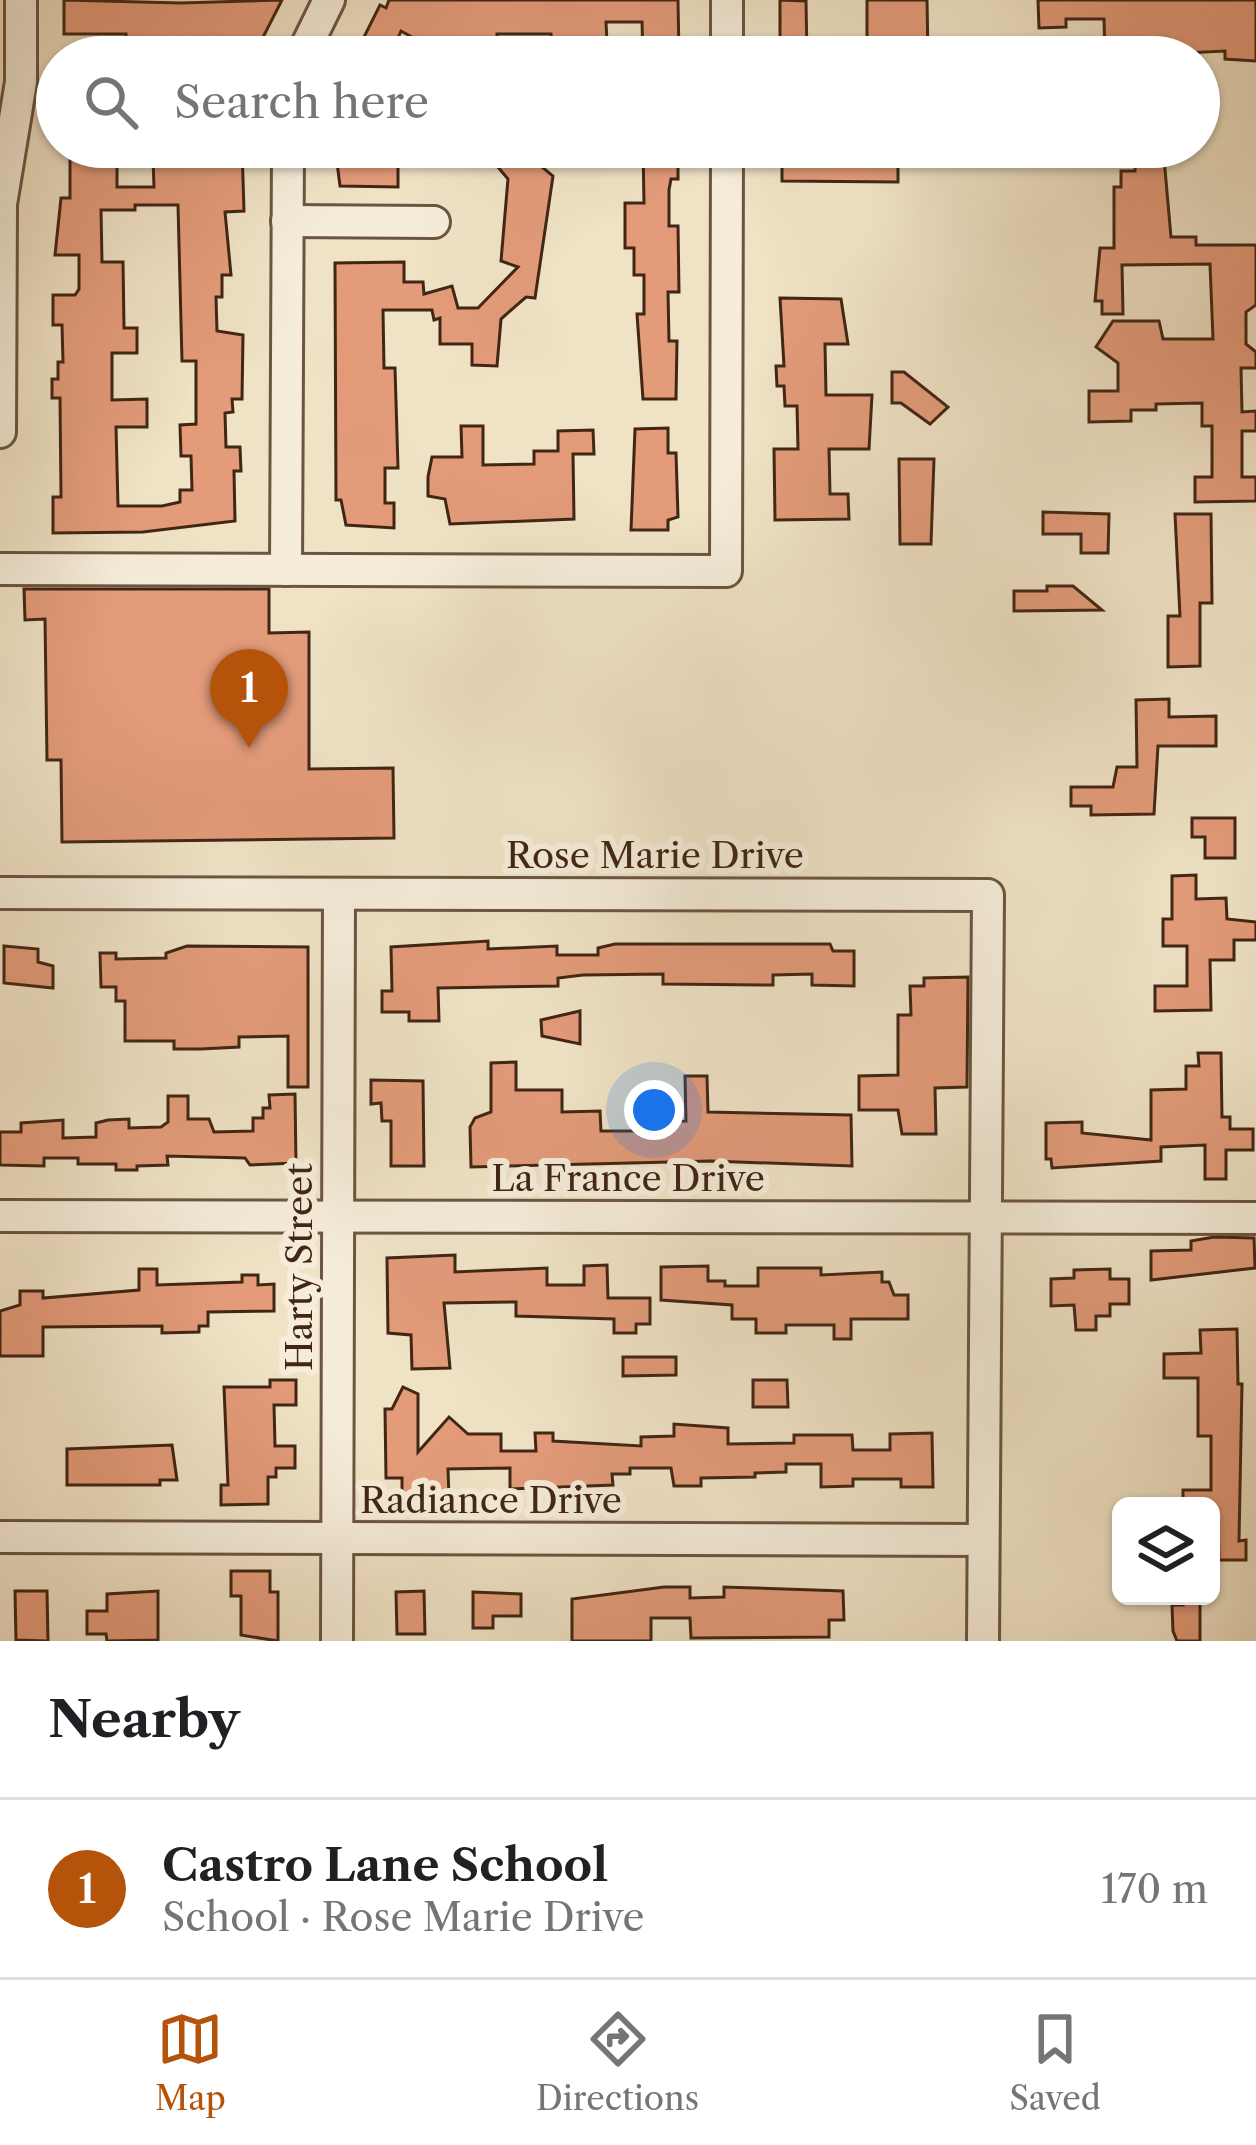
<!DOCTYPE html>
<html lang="en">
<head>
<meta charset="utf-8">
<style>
	:root { --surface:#fff; --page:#f2f2f2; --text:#202124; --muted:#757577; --line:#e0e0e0; --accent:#b45309 }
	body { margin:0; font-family:"Libre Caslon Text",serif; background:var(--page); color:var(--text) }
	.controls { position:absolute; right:36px; bottom:36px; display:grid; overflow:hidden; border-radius:18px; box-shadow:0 3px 9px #0004 }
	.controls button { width:108px; height:108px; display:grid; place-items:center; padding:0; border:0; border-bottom:3px solid var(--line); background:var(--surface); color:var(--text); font:60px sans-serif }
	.you { position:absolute; left:654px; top:1110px; width:42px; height:42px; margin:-30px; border:9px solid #fff; border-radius:50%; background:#1a73e8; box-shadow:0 0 0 18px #1a73e833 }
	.badge { display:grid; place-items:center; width:78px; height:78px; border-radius:50%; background:var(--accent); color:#fff; font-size:39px; font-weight:700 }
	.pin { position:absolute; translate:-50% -99px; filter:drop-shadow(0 3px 6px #0008) }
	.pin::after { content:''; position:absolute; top:63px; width:42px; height:36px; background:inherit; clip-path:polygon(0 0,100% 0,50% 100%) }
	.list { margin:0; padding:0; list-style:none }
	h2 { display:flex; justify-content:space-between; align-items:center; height:156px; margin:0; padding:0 48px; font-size:51px }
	h2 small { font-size:39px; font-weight:400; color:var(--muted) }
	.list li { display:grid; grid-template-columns:78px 1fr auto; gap:36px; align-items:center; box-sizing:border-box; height:180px; padding:0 48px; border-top:3px solid var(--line) }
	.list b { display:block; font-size:45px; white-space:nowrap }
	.list p { margin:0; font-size:39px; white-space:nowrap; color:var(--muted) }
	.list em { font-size:39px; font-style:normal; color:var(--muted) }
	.icon { flex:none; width:66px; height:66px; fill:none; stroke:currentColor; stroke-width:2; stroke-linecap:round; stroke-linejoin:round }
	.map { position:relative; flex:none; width:1256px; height:1641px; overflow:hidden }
	.search { position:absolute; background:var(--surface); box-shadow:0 3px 9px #0004; left:36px; right:36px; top:36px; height:132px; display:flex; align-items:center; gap:30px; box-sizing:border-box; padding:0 42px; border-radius:66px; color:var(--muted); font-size:45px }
	.sheet { height:336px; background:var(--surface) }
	nav { display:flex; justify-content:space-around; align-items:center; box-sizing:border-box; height:168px; border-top:3px solid var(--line); background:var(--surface); font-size:33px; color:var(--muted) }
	nav a { display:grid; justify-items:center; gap:6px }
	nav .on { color:var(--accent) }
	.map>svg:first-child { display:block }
	.building { fill:#e39b7a; stroke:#412614; stroke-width:3; fill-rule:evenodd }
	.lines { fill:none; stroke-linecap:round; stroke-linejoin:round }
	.minor-casing { stroke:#6c5540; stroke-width:36 }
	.minor { stroke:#f5ecd9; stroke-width:30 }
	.labels { text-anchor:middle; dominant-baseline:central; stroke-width:12; stroke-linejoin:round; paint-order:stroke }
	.street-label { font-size:36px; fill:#412614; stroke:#f5ecd9 }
</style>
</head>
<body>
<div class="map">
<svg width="1256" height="1641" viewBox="0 0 1256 1641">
	<rect width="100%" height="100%" fill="#efe2c5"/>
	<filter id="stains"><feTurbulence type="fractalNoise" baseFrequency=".00167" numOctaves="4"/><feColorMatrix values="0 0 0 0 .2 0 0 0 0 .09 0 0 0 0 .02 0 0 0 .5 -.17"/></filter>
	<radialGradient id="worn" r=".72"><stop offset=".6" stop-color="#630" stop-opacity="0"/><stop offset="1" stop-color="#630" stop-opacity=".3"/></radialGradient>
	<g class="building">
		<polygon points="64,0 181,3 282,0 256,51 237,41 238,57 215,57 212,47 149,47 149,57 126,57 126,34 64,34"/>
		<polygon points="389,0 678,0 679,57 643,57 642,22 606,22 607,42 574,42 574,50 552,50 551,34 497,34 497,57 446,57 446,41 419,41 401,31 390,57 354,57 380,5 386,8"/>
		<polygon points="780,0 806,1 807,57 780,57"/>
		<polygon points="867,0 927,0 928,57 867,57"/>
		<polygon points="1038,0 1256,0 1256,61 1225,59 1225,51 1105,57 1104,19 1066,19 1066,27 1039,28"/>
		<path d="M70,147L117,151V187H154L153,159H185V147H242L244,211L225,212L231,275H222V297H216L217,331L243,335L242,399H232L233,412L225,413L226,447H240L241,471H234L235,521L143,532L53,533V497H61L60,398H52V379H58V362H63L62,325H53V295H75L79,289V255H55L61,198H70ZM135,205H178L182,361H196V424L180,425L181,456H191L192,490H180V502L162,506H118L116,427H147V399L112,400V353H137V328H124L123,262H102L101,210H135Z"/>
		<polygon points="335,147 371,147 371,163 398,163 398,187 340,186"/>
		<polygon points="481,147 518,147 553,176 535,298 526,297 501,319 497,366 472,365 472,344 440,344 440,318 434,320 432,310 383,310 384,368 395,368 398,468 385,468 385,503 394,503 394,528 346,525 341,500 336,500 335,263 404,262 404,282 423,282 424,294 452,286 458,308 478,308 518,267 501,261 508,179"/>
		<polygon points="643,147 673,147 673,157 678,157 678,179 671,179 669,190 669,226 678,226 679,292 668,292 669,341 677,341 676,399 643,399 637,314 644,314 644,275 634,275 634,248 625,248 625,203 644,203"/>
		<polygon points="782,147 898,147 898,182 782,181"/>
		<polygon points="1135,147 1163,147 1171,237 1196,237 1196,245 1256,245 1256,305 1246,312 1246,344 1256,352 1256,368 1241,368 1242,412 1256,411 1256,431 1242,431 1242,477 1256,477 1256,501 1195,502 1195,477 1212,477 1212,426 1202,426 1202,403 1156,404 1156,410 1131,410 1131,421 1089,422 1089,391 1118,391 1118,363 1096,347 1113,321 1159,321 1163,339 1213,339 1210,264 1122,265 1123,314 1102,314 1102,301 1095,301 1100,248 1114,248 1114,187 1121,187 1121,171 1135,171"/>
		<polygon points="780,298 841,299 848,344 825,344 826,395 872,395 869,449 829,449 830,494 848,494 849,519 775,520 774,449 798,449 797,406 785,406 784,386 777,386 776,366 784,366"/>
		<polygon points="892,372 904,372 948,407 930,424 901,403 892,403"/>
		<polygon points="461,426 483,426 483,465 534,464 534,451 558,451 558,431 593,430 594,454 573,454 574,519 450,524 445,499 428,496 428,477 432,457 462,457"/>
		<polygon points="668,428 668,453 676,453 678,517 668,520 668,530 631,530 635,429"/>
		<polygon points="899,459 934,459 931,544 900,544"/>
		<polygon points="1043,512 1109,514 1108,553 1081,553 1081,534 1043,534"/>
		<polygon points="1175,514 1211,514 1212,603 1200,603 1200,666 1168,667 1168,616 1180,616"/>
		<polygon points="1047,586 1073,586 1102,610 1014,611 1014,591 1047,591"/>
		<polygon points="24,589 269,589 269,633 309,632 309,769 393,768 394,838 62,842 61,760 47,760 45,619 25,620"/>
		<polygon points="1169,699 1169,717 1216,716 1216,746 1158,746 1154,814 1091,815 1091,806 1071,806 1071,787 1113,787 1117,767 1137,767 1136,700"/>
		<polygon points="1192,818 1235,818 1235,858 1205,858 1205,837 1192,837"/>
		<polygon points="1196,875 1196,899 1226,898 1227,919 1256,922 1256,940 1234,940 1234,960 1210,960 1211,1010 1155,1011 1155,986 1187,986 1187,946 1163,946 1163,919 1172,919 1172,876"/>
		<polygon points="488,941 488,949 557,946 557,955 598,955 598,948 615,944 830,944 833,951 854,951 854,986 812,985 812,974 773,975 773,985 663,984 663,974 583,975 558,978 558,986 438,988 439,1021 409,1021 409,1012 382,1012 382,991 392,991 391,947"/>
		<polygon points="4,946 38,949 38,962 53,966 53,988 4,983"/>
		<polygon points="187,946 308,947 308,1087 288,1087 288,1036 239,1037 239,1047 201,1049 174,1049 174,1041 125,1041 125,1001 116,1001 116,987 101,987 100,953 116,953 116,959 166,958 166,953"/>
		<polygon points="968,977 967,1087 935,1088 936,1134 902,1134 898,1110 859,1110 859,1076 898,1075 898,1015 911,1015 910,986 924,986 924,978"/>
		<polygon points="580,1011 580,1044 542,1036 541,1020"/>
		<polygon points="1198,1053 1221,1053 1222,1117 1230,1117 1230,1129 1253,1129 1253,1150 1226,1150 1226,1179 1205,1179 1205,1145 1161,1147 1161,1161 1052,1168 1051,1159 1046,1159 1046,1123 1082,1122 1082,1133 1151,1140 1151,1090 1186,1089 1186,1066 1199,1066"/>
		<polygon points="516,1062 516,1090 562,1090 562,1112 600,1111 601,1131 633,1131 633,1122 686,1121 685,1076 707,1076 708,1112 851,1115 852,1166 711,1161 471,1167 470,1127 475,1118 491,1112 491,1063"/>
		<polygon points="371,1080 423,1081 424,1166 391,1166 391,1121 382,1121 381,1103 371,1104"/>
		<polygon points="295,1094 296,1163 250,1165 245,1158 167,1156 168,1165 137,1166 137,1170 116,1170 116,1164 78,1164 78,1158 44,1158 44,1166 0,1165 0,1132 21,1132 21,1123 63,1120 63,1138 96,1137 96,1123 108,1120 129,1119 129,1128 161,1127 168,1122 168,1096 188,1096 188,1119 209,1119 214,1132 253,1131 253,1118 263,1118 263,1108 270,1108 269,1095"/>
		<polygon points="1214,1237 1254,1238 1255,1268 1151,1280 1151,1251 1191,1250 1191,1241"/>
		<polygon points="455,1255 455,1272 547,1268 547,1285 584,1285 584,1266 607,1265 608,1298 650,1298 650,1324 636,1324 636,1333 614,1333 614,1319 516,1316 516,1302 444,1303 450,1368 412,1369 411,1335 388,1333 387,1258"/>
		<polygon points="708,1266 708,1281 725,1281 725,1286 758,1286 758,1268 821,1268 821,1275 882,1272 882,1282 889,1282 894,1295 908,1295 908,1319 851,1319 851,1339 834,1339 834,1325 786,1325 786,1333 756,1333 756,1319 732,1319 732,1305 661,1300 661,1267"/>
		<polygon points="139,1269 157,1269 157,1285 242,1282 242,1275 258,1275 258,1285 274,1284 274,1311 208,1312 208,1326 199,1326 199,1332 162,1333 162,1326 43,1327 43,1356 0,1356 0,1311 20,1305 20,1291 43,1291 43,1298 139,1290"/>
		<polygon points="1110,1269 1110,1279 1129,1279 1129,1304 1110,1304 1110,1316 1096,1316 1096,1330 1076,1330 1074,1305 1051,1306 1051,1279 1074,1278 1074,1270"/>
		<polygon points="1237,1329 1238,1384 1242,1384 1239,1541 1246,1540 1246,1560 1219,1560 1218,1516 1211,1516 1211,1506 1183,1506 1183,1490 1211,1490 1211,1436 1198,1436 1198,1378 1164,1378 1164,1354 1201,1353 1200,1330"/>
		<polygon points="623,1357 676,1357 676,1375 623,1376"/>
		<polygon points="270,1380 296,1380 296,1405 274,1405 275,1446 295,1446 295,1468 276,1468 276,1477 268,1477 268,1504 221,1505 221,1485 228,1485 224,1387 270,1387"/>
		<polygon points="753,1380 787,1380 788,1407 753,1407"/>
		<polygon points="403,1387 418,1394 418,1452 449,1417 468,1434 501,1434 501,1451 536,1451 535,1433 553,1433 553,1441 641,1446 641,1437 674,1436 674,1424 728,1428 728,1444 794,1443 794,1435 852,1435 853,1450 890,1450 890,1434 932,1433 933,1487 901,1487 901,1479 853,1479 853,1486 821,1487 821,1464 786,1464 786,1472 755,1473 755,1477 701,1478 701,1486 674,1486 671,1468 630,1468 630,1474 612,1474 613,1485 510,1489 510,1468 448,1469 449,1497 402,1498 402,1478 386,1478 385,1409 392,1409"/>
		<polygon points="172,1445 177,1480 160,1480 160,1485 67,1485 67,1449"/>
		<polygon points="231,1571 270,1571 270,1592 278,1592 278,1641 241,1635 241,1596 231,1596"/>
		<polygon points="664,1587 690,1587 690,1598 724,1597 724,1587 843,1591 844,1620 829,1620 829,1637 691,1638 690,1618 651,1618 651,1641 572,1641 572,1599"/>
		<polygon points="15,1591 47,1591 48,1641 16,1640"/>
		<polygon points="158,1591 158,1640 107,1641 106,1634 87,1634 87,1611 107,1611 107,1594"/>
		<polygon points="424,1591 425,1634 397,1634 396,1592"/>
		<polygon points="473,1592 521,1594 521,1616 493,1616 493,1628 473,1628"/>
		<polygon points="1183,1596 1200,1596 1200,1641 1177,1641 1173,1631 1172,1605 1183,1605"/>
	</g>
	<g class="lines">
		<defs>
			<g id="minor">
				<polyline points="301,57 329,0"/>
				<polyline points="727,57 727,0"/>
				<polyline points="287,221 434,222"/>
				<polyline points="0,432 1,204 21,82 21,0"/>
				<polyline points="0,569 726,571 727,147"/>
				<polyline points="286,570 288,147"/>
				<polyline points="0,893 988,895 983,1641"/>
				<polyline points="0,1216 1256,1218"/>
				<polyline points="0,1537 983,1540"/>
				<polyline points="337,1641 339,894"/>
			</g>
		</defs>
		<use href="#minor" class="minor-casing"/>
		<use href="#minor" class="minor"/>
	</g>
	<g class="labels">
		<g class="street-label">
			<text x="655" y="855">Rose Marie Drive</text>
			<text x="628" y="1178">La France Drive</text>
			<text transform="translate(299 1267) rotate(-90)">Harty Street</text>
			<text x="491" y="1500">Radiance Drive</text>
		</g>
	</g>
	<rect width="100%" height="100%" filter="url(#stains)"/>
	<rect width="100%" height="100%" fill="url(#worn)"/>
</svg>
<div class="controls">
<button><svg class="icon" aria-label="layers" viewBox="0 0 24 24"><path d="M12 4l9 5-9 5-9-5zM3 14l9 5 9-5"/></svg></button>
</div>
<div class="you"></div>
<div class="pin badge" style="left:249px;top:748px">1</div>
<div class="search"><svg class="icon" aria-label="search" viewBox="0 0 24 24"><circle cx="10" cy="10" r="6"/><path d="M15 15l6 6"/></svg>Search here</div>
</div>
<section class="sheet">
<h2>Nearby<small></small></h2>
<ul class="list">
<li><span class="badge">1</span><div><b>Castro Lane School</b><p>School · Rose Marie Drive</p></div><em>170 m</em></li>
</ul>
</section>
<nav>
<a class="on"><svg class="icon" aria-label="map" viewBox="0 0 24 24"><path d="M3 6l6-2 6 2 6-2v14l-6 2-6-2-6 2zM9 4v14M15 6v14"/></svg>Map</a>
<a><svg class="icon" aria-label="directions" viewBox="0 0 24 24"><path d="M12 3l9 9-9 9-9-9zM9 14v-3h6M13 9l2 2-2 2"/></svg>Directions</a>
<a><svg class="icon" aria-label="saved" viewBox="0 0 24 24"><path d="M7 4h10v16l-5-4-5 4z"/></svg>Saved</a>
</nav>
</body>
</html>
